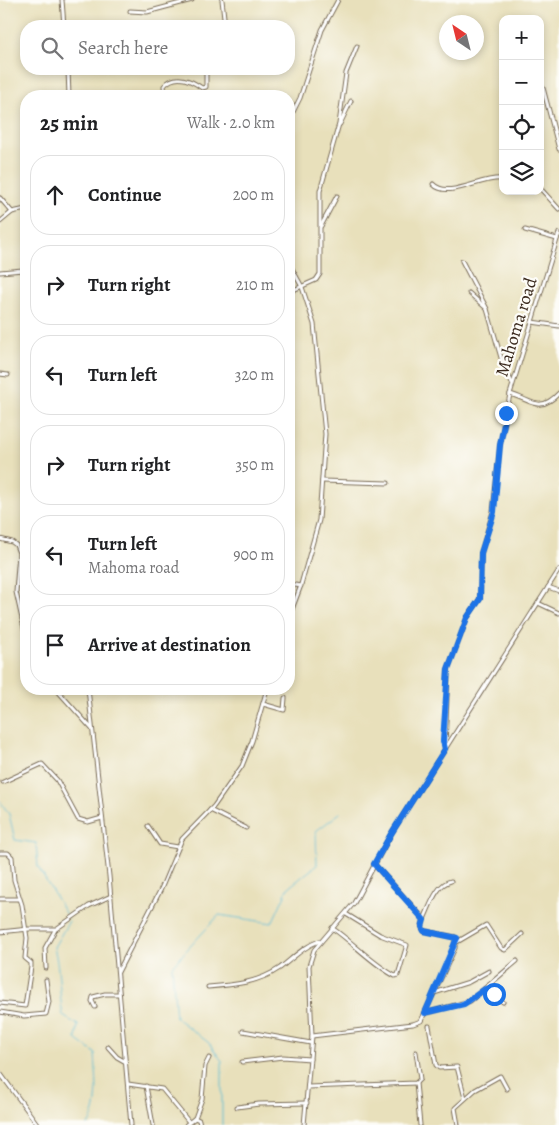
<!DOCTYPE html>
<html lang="en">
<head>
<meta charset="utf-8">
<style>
	:root { --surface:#fff; --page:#f6f6f6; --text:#202124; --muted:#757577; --line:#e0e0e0 }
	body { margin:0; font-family:Alegreya,serif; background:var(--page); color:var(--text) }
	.controls { position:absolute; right:15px; top:15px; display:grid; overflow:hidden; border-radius:10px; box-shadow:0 2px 8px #0003 }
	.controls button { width:45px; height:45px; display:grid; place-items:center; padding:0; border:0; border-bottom:1px solid var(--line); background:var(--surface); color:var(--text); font:25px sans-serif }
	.compass { position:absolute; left:439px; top:15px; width:45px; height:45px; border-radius:50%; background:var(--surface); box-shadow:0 2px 8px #0003; rotate:325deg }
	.stop { position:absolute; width:15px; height:15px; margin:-11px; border:4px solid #1a73e8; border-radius:50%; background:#fff }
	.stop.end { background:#1a73e8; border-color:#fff; box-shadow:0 1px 5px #0008 }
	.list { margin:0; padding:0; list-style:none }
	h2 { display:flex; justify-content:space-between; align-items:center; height:65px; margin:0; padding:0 20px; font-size:21px }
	h2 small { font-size:16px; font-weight:400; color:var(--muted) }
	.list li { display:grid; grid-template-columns:32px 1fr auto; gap:15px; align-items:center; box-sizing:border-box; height:80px; margin:0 10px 10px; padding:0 10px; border:1px solid var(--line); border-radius:20px }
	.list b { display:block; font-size:19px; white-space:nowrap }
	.list p { margin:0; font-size:16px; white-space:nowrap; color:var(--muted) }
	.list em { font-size:16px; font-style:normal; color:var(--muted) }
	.icon { flex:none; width:28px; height:28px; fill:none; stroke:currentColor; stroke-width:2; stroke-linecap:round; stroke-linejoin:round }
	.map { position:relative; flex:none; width:559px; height:1125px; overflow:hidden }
	.search { position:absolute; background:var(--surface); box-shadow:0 2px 8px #0003; left:20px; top:20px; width:275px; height:55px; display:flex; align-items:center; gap:12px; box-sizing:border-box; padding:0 18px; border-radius:20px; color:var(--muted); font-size:19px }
	.panel { position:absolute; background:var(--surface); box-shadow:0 2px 8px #0003; left:20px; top:90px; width:275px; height:605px; border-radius:20px }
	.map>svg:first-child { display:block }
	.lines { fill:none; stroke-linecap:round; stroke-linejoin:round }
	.stream { stroke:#57bad5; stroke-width:1 }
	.minor-casing { stroke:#786a55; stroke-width:5 }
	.minor { stroke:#fff; stroke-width:3 }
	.route { stroke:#1a73e8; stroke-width:6 }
	.labels { text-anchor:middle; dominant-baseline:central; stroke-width:4.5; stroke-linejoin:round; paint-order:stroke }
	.street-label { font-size:18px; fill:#3b2a1e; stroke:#fdfcf7 }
</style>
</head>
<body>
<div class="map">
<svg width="559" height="1125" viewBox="0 0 559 1125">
	<rect width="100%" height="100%" fill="#fdfcf7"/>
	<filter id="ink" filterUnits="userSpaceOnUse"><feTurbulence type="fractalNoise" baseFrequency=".02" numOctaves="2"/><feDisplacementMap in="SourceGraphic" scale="10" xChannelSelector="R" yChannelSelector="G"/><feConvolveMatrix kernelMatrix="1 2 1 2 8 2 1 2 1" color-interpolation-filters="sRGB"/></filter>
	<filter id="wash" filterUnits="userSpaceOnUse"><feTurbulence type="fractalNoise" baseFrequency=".0096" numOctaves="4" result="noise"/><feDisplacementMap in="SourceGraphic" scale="20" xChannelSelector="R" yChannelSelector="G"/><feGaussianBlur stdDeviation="1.12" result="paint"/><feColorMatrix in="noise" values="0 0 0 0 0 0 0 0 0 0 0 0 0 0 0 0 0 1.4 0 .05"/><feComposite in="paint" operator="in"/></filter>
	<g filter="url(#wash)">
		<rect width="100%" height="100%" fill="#e8e0bb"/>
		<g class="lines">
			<g class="stream">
				<polyline points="0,801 9,814 15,840 36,843 38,867 68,918"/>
				<path d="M69,921L54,947C60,970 59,993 63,1016L78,1025L76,1039L95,1053C96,1075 101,1106 88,1125"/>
				<polyline points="222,1125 222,1061 209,1043 176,1018 172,966 219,915 272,923 288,888 317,865 316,831 340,813"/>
			</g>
		</g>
	</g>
	<g filter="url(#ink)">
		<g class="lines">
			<defs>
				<g id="minor">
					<polyline points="62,0 64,26"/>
					<polyline points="222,0 225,26"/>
					<polyline points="130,11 147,12 192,0"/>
					<polyline points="68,69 69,96"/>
					<polyline points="543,88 559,149"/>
					<path d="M165,96L164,86C175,73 191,80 202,88L206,87V69"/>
					<polyline points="289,120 300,98 322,30 338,0"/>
					<polyline points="340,124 351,101"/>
					<path d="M433,184C448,200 482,176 503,179"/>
					<polyline points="540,188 559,209"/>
					<polyline points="0,198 12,212"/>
					<polyline points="0,222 12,212 26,209"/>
					<polyline points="321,226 337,196"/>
					<polyline points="525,230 557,239"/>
					<polyline points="462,261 487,309 502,361 512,383"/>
					<polyline points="289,263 302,287 314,324 325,434 319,520 300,588 289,617"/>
					<polyline points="0,272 23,270"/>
					<polyline points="289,292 316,280 320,274 320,191 339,124 346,73 357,46"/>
					<polyline points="469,293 487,309"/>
					<polyline points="532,322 559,326"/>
					<polyline points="0,374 8,375"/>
					<path d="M510,394C532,400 539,414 559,393"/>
					<polyline points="322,481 388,483"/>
					<polyline points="0,539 12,542 16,545 19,553 16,592 26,637"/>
					<polyline points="289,584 301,586"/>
					<polyline points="548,587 559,591"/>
					<polyline points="538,603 559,613"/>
					<polyline points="56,689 92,729"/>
					<polyline points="88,689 109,876 131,1125"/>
					<polyline points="263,704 284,710 285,698"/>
					<polyline points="445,748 448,669 467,618 480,599 481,553 493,512 500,445 510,394 559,233"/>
					<polyline points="3,782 42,764 57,780 78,819 88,822 102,818"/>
					<polyline points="210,810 246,828"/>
					<polyline points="148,826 160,844 178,847"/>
					<polyline points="0,853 8,853 12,857 14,880 22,905 27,938 25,958 31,963 31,967 25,1006 0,1003"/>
					<polyline points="0,899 19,899"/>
					<path d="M424,919C430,907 436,884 451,881"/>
					<path d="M332,928C354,943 371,963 395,976L398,975L407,945L380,935L346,914"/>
					<polyline points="0,932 29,929 56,929 89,906 111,896"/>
					<polyline points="457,942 486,925 501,948 505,950 522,934"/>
					<polyline points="46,968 45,948 55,930"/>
					<polyline points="118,972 161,889 182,839 214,806 242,766 252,741 267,689"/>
					<path d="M208,987C233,985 258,983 280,968C293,958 303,947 319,941"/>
					<polyline points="485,989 503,1002"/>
					<polyline points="434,993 469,982 489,971"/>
					<polyline points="95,1007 92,1001 93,997 105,994 119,994"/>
					<polyline points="0,1012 24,1016 46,1014 49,1002 46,980"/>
					<polyline points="426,1013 470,1001 517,961"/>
					<polyline points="429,1026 436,1065 439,1068 457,1067 465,1098"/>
					<polyline points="243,1031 311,1043"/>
					<polyline points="312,1036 413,1024 421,1021 455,948 455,937 424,931 422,927 424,919 374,864"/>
					<polyline points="108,1047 117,1057 124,1061"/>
					<polyline points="242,1062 283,1057 310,1059"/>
					<polyline points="0,1073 38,1125"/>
					<polyline points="416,1083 420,1125"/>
					<polyline points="128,1084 162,1089 189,1122"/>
					<polyline points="146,1086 153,1125"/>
					<polyline points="308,1087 416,1083 420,1079 416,1052"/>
					<polyline points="237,1107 259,1104 307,1103"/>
					<polyline points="195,1118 202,1099 205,1066 209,1058"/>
					<polyline points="186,1125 195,1118 199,1120 200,1125"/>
					<polyline points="304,1125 312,1036 309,966 314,950 354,903 391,834 559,570"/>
					<polyline points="458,1125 455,1108 475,1090 500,1076 507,1089"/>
				</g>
			</defs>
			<use href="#minor" class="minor-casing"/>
			<use href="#minor" class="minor"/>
		</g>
	</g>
	<g class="lines" filter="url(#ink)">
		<polyline class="route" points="494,994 485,989 464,1004 425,1013 457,938 424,931 422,927 424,920 374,864 391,834 445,749 443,741 448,669 467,618 480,599 481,553 494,512 500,445 506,413"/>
	</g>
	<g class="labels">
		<g class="street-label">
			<text transform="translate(516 327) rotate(-73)">Mahoma road</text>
		</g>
	</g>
</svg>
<div class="controls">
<button>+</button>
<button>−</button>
<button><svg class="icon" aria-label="locate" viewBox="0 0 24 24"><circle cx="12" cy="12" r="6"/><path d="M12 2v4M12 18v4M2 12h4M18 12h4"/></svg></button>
<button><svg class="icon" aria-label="layers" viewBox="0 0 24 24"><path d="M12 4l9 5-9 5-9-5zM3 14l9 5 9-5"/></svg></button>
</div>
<svg class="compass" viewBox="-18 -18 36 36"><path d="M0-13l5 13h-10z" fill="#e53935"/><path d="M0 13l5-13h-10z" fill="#757577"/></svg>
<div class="stop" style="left:494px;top:994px"></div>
<div class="stop end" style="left:506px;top:413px"></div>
<div class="search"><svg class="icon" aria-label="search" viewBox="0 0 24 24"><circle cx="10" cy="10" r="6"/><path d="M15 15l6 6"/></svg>Search here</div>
<section class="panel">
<h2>25 min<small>Walk · 2.0 km</small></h2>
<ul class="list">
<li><svg class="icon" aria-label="ahead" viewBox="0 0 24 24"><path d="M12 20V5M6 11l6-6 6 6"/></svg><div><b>Continue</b></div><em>200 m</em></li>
<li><svg class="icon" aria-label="right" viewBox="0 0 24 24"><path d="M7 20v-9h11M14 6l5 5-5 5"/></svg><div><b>Turn right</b></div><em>210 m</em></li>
<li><svg class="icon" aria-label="left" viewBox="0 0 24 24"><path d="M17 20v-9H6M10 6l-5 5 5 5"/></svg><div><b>Turn left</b></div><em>320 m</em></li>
<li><svg class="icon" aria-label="right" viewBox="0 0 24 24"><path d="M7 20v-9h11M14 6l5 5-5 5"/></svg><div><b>Turn right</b></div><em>350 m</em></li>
<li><svg class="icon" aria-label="left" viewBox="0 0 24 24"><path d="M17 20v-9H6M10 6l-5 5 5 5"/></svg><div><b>Turn left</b><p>Mahoma road</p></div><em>900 m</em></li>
<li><svg class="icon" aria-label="arrive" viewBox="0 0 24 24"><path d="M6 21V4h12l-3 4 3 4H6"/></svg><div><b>Arrive at destination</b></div></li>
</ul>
</section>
</div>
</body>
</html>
